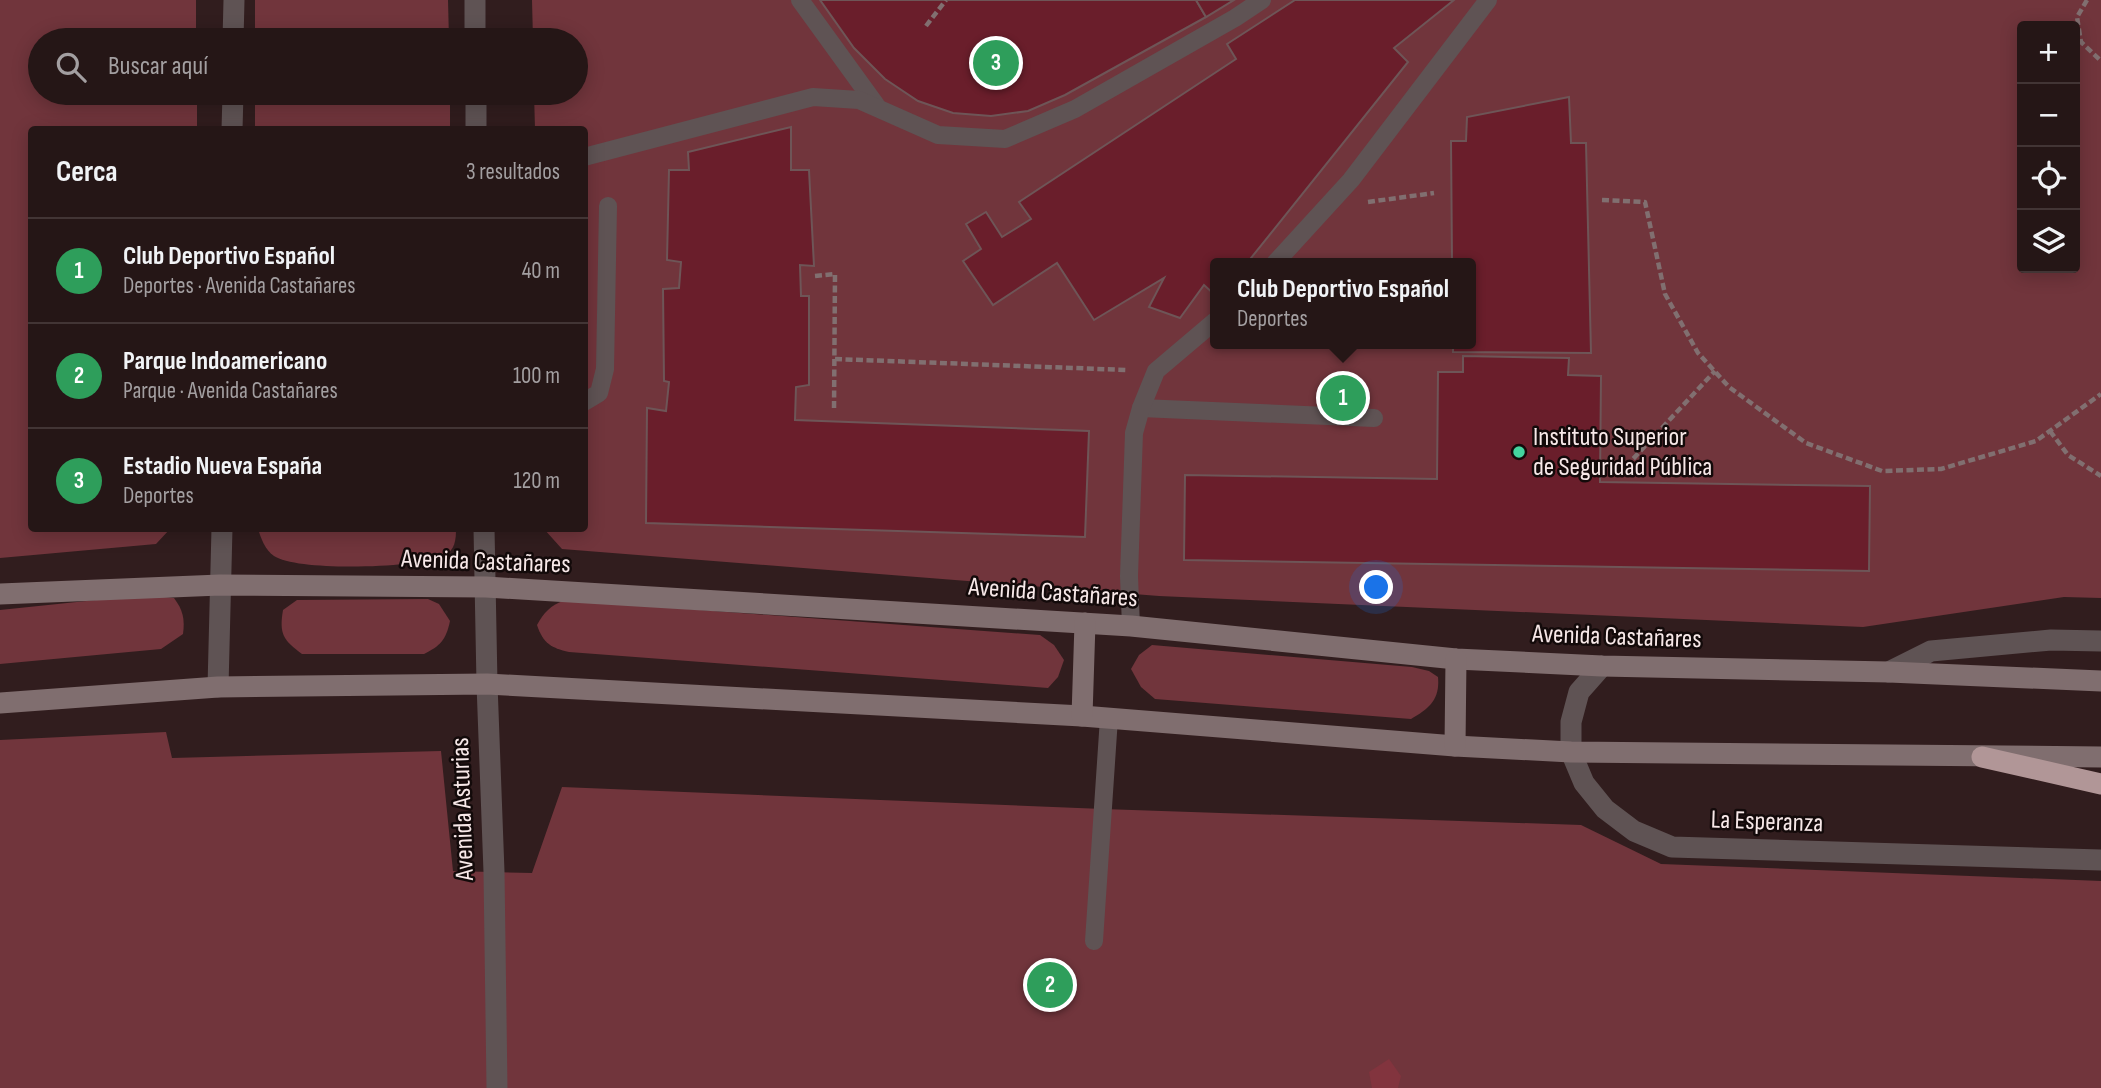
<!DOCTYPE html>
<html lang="es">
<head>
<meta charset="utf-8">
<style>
	:root { --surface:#251616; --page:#2d1f1f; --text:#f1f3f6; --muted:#a39fa1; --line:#423535; --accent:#2563eb }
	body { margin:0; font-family:"Sofia Sans Condensed",sans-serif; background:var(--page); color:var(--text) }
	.controls { position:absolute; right:21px; top:21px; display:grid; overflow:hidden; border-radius:7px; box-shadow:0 4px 18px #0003 }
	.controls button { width:63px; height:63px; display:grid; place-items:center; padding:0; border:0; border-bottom:2px solid var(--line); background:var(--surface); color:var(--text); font:35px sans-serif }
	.you { position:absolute; left:1377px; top:588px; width:24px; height:24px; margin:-18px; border:5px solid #fff; border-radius:50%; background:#1a73e8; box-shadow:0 0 0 10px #1a73e833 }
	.badge { display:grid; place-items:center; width:46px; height:46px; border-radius:50%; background:var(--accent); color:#fff; font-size:23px; font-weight:700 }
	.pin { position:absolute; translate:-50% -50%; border:4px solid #fff; box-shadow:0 2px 7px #0006 }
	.popup { position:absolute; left:1210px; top:258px; width:266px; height:91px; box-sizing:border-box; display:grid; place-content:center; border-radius:7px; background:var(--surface); filter:drop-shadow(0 2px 5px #0005); font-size:23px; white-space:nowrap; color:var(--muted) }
	.popup b { font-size:26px; color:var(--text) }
	.popup::after { content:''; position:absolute; left:50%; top:100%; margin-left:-14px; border:14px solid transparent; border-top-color:var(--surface) }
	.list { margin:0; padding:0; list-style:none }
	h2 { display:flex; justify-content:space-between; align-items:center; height:91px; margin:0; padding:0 28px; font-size:30px }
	h2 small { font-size:23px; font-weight:400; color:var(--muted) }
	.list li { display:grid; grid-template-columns:46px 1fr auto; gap:21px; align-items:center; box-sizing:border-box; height:105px; padding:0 28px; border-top:2px solid var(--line) }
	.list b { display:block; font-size:26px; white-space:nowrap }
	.list p { margin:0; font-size:23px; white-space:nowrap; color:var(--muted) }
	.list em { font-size:23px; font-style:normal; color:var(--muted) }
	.icon { flex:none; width:38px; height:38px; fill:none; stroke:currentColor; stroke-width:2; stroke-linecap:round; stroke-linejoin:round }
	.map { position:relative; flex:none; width:2101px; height:1088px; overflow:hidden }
	.search { position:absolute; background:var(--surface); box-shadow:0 4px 18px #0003; left:28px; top:28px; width:560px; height:77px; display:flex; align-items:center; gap:18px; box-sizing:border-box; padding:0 24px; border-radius:38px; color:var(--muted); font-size:26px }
	.panel { position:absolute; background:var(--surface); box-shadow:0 4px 18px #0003; left:28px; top:126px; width:560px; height:406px; border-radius:7px }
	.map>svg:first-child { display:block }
	.green { fill:#71353c; fill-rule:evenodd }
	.forest { fill:#82343e }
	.building { fill:#6a1e2b; stroke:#6e5557; stroke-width:2 }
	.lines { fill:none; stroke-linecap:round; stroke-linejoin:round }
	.path { stroke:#816f70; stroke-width:4.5; stroke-dasharray:7 3.5; stroke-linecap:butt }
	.service { stroke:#5f5354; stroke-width:18 }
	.minor { stroke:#5f5354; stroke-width:21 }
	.tertiary { stroke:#5f5354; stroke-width:21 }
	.secondary { stroke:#806e6f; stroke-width:21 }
	.motorway { stroke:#b19697; stroke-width:21 }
	.poi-dot { fill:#44d49f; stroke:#130a0a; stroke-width:2.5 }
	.labels { text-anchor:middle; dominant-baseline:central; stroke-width:5; stroke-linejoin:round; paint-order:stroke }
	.poi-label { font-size:26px; fill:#f7e8e8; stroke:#130a0a; text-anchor:start }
	.street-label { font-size:26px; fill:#f7e8e8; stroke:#130a0a }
</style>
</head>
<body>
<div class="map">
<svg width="2101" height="1088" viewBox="0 0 2101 1088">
	<rect width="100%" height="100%" fill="#311d1e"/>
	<g class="green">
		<polygon points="0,0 196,0 196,40 40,40 40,93 197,93 197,129 32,130 32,528 170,529 156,544 0,558"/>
		<polygon points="255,0 448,0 449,40 255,40"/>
		<path d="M532,0H2101V598L2064,597L1863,627L1159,596L562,549L544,529L584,528V130L535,129L534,93H576V40H533ZM2022,26H2075V268H2022ZM1215,263H1471V344H1215Z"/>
		<rect x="255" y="93" width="195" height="36"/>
		<path d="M258,529V528L456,529C456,540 455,550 444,556C418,568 298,572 274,556C265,550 261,538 258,529Z"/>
		<path d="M144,595L174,598C183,610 185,619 183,634L161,649L0,664V610Z"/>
		<path d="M428,599L439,604L450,621C446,640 440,646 424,654H302C283,640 279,634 283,610L297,600Z"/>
		<path d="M565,600L1040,635L1054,645L1064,660L1058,677L1048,688L569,652C551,648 543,643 537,625C544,612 550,606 565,600Z"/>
		<path d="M1152,645L1412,667L1429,671L1438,677C1440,699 1430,708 1411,719L1155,699L1141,687L1131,669L1139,655Z"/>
		<polygon points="166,732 172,758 441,751 453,871 532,873 562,787 1103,809 1581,825 1661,864 2101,881 2101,1088 0,1088 0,740"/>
	</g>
	<polygon class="forest" points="1389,1059 1401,1076 1398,1088 1372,1088 1369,1072"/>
	<g class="building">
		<polygon points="820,0 1196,0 1206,17 1065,95 1028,111 991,116 953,113 918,101 885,79 854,48"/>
		<polygon points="1196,0 1234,0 1206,17"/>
		<polygon points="1295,0 1454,0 1394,48 1408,62 1247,263 1215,263 1215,295 1204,285 1180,318 1149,307 1164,278 1094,320 1057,263 993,305 963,261 981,249 966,224 986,212 1002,237 1031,219 1019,202 1236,59 1227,44"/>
		<polygon points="1569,97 1571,143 1586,143 1591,353 1453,352 1453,344 1471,344 1471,263 1452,263 1451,141 1466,141 1467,117"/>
		<polygon points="791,127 791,170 809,170 814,266 800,265 801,296 809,296 809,385 796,387 795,420 1089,431 1085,537 646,523 647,408 666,411 669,382 664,381 663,289 679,288 681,262 667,260 669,170 689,170 688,152"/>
		<polygon points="1463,356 1569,358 1568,375 1601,376 1600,482 1870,486 1869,571 1184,560 1185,475 1437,479 1438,372 1463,372"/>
	</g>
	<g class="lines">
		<g class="path">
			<polyline points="2087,0 2077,17 2081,42 2101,61"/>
			<polyline points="926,26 946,0"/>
			<polyline points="1602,200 1645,202 1665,294 1698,353 1729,387 1806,443 1882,471 1941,469 2036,441 2101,394"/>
			<polyline points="1368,202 1434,193"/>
			<polyline points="815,276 835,274 834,411"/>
			<polyline points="835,359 1127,370"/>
			<polyline points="2050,431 2068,455 2101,476"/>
			<polyline points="1619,474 1715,371"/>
		</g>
		<g class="service">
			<polyline points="800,0 876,105"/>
			<polyline points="584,157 813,97 859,100 938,135 1005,139 1075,109 1235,18 1262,0"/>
			<polyline points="1275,263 1351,180 1488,0"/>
			<polyline points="584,402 599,393 605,369 608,206"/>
			<polyline points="1141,408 1374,418"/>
			<polyline points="1131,626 1129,576 1134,433 1141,408 1156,371 1215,321"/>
			<polyline points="1094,941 1109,718"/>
		</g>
		<g class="minor">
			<polyline points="1602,666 1579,692 1571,722 1571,752 1584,783 1605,809 1634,831 1672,847 2101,860"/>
			<polyline points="487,684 494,872 497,1088"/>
		</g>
		<g class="tertiary">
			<polyline points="475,0 475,40"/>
			<polyline points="233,40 234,0"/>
			<polyline points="476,93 476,130"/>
			<polyline points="232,130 233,93"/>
			<polyline points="484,528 487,684"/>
			<polyline points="1889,672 1931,651 2051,640 2101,641"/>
			<polyline points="218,687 222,528"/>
		</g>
		<g class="secondary">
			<polyline points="0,594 220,585 486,587 1131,626 1456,659 1602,666 1889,672 2101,681"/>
			<polyline points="0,703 218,687 487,684 1082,716 1455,746 1571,752 2101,757"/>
			<polyline points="1082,716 1085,623"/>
			<polyline points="1455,746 1456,659"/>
		</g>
		<polyline class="motorway" points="1982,757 2101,784"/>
	</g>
	<circle class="poi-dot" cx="1519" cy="452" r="7"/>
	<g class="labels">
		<g class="poi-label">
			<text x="1533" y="437">Instituto Superior<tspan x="1533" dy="30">de Seguridad Pública</tspan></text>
		</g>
		<g class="street-label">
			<text transform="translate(486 562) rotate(2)">Avenida Castañares</text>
			<text transform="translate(1053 593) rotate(4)">Avenida Castañares</text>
			<text transform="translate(1617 637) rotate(2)">Avenida Castañares</text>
			<text transform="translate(463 809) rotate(-92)">Avenida Asturias</text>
			<text transform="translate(1767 822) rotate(2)">La Esperanza</text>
		</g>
	</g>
</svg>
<div class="controls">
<button>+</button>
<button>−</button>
<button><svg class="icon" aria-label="locate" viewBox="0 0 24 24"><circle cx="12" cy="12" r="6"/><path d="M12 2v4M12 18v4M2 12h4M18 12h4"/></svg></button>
<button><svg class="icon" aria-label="layers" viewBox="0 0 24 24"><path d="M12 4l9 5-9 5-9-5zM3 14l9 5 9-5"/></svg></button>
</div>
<div class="you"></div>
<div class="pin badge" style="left:1343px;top:398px;background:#2e9e5b">1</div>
<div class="popup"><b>Club Deportivo Español</b>Deportes</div>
<div class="pin badge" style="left:1050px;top:985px;background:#2e9e5b">2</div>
<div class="pin badge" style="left:996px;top:63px;background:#2e9e5b">3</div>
<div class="search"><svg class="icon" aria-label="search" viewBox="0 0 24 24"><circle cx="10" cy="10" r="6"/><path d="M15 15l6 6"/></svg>Buscar aquí</div>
<section class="panel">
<h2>Cerca<small>3 resultados</small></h2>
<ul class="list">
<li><span class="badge" style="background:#2e9e5b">1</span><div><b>Club Deportivo Español</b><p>Deportes · Avenida Castañares</p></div><em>40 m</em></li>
<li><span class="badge" style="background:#2e9e5b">2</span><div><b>Parque Indoamericano</b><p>Parque · Avenida Castañares</p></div><em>100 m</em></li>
<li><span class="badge" style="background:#2e9e5b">3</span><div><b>Estadio Nueva España</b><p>Deportes</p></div><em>120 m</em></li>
</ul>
</section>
</div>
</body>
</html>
